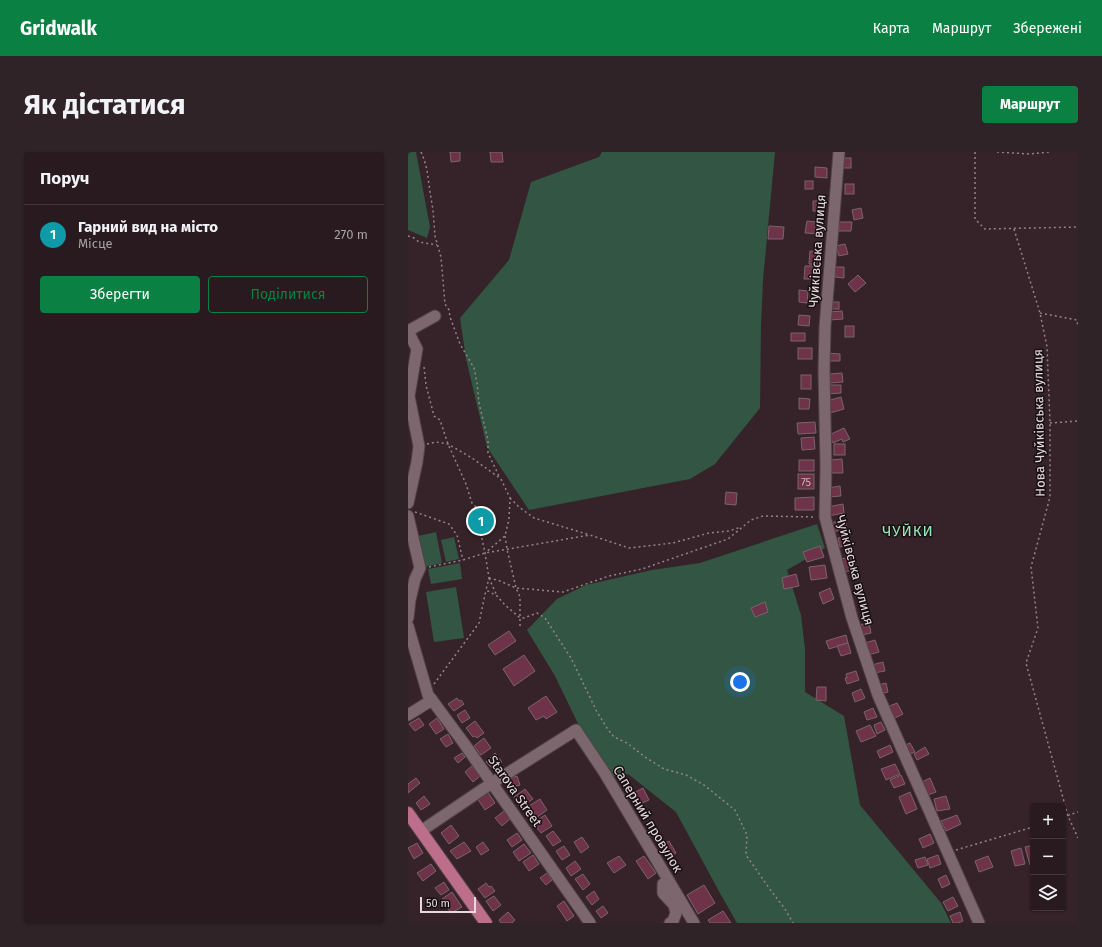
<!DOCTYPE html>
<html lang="uk">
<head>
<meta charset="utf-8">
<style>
	:root { --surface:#281a1f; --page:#302328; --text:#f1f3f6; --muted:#a5a1a4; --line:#44383d; --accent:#0b8043 }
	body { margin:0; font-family:"Fira Sans",sans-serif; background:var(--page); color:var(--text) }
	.controls { position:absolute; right:12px; bottom:12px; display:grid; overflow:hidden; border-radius:4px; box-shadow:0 1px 3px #0004 }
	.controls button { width:36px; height:36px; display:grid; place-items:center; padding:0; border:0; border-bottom:1px solid var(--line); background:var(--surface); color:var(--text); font:20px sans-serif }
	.scale { position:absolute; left:12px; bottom:10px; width:56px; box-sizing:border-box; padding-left:4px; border:2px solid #e6d9dc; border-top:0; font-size:11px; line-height:14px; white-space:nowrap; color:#e6d9dc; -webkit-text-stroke:3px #170f11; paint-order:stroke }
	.you { position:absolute; left:332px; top:530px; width:14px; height:14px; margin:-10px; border:3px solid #fff; border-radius:50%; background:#1a73e8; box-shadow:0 0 0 6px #1a73e833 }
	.badge { display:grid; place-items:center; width:26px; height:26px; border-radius:50%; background:var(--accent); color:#fff; font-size:13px; font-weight:700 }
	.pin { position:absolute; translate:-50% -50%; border:2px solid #fff; box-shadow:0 1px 4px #0006 }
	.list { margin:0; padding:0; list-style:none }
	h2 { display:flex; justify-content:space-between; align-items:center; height:52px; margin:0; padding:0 16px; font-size:17px }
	h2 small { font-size:13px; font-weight:400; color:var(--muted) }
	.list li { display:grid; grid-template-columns:26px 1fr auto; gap:12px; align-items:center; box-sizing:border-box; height:60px; padding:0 16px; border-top:1px solid var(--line) }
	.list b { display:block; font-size:15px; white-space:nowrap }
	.list p { margin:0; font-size:13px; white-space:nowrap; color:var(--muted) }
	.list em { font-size:13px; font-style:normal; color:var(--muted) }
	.actions { display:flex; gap:8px; padding:12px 16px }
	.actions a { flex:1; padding:9px 0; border:1px solid var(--accent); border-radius:4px; text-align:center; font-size:14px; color:var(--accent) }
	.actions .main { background:var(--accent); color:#fff }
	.icon { flex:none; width:22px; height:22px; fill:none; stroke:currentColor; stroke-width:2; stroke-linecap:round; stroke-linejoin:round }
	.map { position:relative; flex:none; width:670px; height:771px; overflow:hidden; border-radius:4px }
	header { display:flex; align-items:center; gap:24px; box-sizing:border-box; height:56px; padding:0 20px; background:var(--accent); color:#fff }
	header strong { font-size:19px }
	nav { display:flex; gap:22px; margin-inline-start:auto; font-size:14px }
	.intro { display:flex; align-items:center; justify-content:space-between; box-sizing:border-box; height:96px; padding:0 24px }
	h1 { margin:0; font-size:28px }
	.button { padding:10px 18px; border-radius:4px; background:var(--accent); color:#fff; font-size:14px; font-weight:700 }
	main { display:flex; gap:24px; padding:0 24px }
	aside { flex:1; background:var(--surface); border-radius:4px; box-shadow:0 1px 3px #0004 }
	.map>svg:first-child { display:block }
	.green { fill:#325643 }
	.building { fill:#6f3349; stroke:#7a646a }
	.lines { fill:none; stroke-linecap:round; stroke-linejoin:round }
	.minor-casing { stroke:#514146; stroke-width:13 }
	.major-casing { stroke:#514146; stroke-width:14 }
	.path { stroke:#948489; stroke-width:1.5; stroke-dasharray:2 3; stroke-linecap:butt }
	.minor { stroke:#7d676e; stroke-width:11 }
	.major { stroke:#bd6e8a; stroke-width:12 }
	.labels { text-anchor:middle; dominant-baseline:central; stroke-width:3; stroke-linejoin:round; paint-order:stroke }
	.number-label { font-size:11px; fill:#c8b0b7 }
	.street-label { font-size:13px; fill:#e6d9dc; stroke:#170f11 }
	.quarter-label { font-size:15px; letter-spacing:1px; fill:#97e7bc; stroke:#170f11 }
</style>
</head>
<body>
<header>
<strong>Gridwalk</strong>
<nav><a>Карта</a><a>Маршрут</a><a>Збережені</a></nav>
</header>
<div class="intro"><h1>Як дістатися</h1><a class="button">Маршрут</a></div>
<main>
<aside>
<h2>Поруч<small></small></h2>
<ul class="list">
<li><span class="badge" style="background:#0f9aa8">1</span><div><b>Гарний вид на місто</b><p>Місце</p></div><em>270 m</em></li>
</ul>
<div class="actions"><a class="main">Зберегти</a><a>Поділитися</a></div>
</aside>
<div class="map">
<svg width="670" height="771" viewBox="0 0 670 771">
	<rect width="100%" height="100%" fill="#352329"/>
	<g class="green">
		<polygon points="0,0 8,0 22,75 19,86 0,78"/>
		<polygon points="194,0 367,0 355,128 353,173 352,256 307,312 282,327 121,358 79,295 58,207 52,166 101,108 123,30 191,5"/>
		<polygon points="409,372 417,396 379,418 393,463 397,497 397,540 436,564 452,653 533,751 543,771 329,771 313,743 268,660 220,622 201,625 174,580 147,524 119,478 149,447 178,433 244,418 292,411"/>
		<polygon points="28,380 34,411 17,415 10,384"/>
		<polygon points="46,385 51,407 38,410 33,388"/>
		<polygon points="52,411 54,427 23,432 20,417"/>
		<polygon points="48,435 56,486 26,490 18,440"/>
	</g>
	<g class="building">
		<polygon points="42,0 52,0 52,9 43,10"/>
		<polygon points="82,0 94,0 95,10 83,10"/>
		<rect x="435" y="6" width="8" height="10"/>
		<polygon points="407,15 419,16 419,26 407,25"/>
		<rect x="397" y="29" width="8" height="8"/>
		<rect x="437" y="32" width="9" height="10"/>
		<polygon points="405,49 415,49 414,59 405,59"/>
		<polygon points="453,56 455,66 446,68 444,58"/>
		<polygon points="399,69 416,71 415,82 397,81"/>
		<polygon points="431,70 444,70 443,79 431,79"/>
		<polygon points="361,74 376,75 375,87 360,87"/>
		<polygon points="437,92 440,102 431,104 428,94"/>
		<polygon points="402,99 413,100 412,113 401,112"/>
		<polygon points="397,114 407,114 407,127 396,127"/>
		<polygon points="427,115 436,115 436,126 427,125"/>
		<polygon points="450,123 458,131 447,140 440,132"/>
		<polygon points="391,138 400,139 399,151 391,150"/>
		<rect x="424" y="150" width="7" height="7"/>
		<polygon points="434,159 435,167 422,168 421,160"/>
		<polygon points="391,163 402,164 401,174 390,173"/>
		<rect x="437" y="174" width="9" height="11"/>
		<rect x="383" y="181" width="14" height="8"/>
		<rect x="390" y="196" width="14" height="11"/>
		<polygon points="419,201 432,202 432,209 419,209"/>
		<polygon points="434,221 435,230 422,231 421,222"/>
		<rect x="393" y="223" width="10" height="14"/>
		<polygon points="419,233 433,233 433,241 419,242"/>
		<polygon points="433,245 436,257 422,261 419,249"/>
		<polygon points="391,246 402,247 401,257 391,257"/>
		<polygon points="407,270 408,281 390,282 389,271"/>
		<polygon points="436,276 442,287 435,290 434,287 425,291 421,283"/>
		<polygon points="406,285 407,297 394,298 393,286"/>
		<rect x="426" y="292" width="11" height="11"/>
		<polygon points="434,307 435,321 423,321 422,308"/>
		<rect x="391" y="308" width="15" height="11"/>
		<rect x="390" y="322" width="16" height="15"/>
		<polygon points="432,334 433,344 421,345 420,336"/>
		<polygon points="318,340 329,341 328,353 317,352"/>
		<polygon points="406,345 406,358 387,358 387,346"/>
		<polygon points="435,352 436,361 420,364 419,355"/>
		<polygon points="437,368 439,377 424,380 422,371"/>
		<polygon points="441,384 443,393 432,395 430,386"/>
		<polygon points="412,394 416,405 399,410 395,400"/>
		<polygon points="443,405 445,418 436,420 433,407"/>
		<polygon points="417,413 419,426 403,428 401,415"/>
		<polygon points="388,422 391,434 376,437 374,426"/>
		<polygon points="422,436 426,447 415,452 411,441"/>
		<polygon points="357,450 360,460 347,465 343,456"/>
		<polygon points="461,471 463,481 454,483 451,473"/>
		<polygon points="101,479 108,489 87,503 80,493"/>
		<polygon points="438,483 440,491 421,497 418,489"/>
		<polygon points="467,488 471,500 460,503 457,491"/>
		<polygon points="440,491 443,501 433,504 429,494"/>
		<polygon points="116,503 127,519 106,534 95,517"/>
		<polygon points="475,510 477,519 466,521 464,513"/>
		<polygon points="448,519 451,528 439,532 437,526 439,526 438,522"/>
		<polygon points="478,531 480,540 472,542 470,533"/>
		<polygon points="409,535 418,535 418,549 408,548"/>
		<polygon points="453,537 457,546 447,550 444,541"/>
		<polygon points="138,544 149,560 138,567 136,564 128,568 120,556"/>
		<polygon points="49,546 51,549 53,548 56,552 46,559 40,552"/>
		<polygon points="489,551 495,562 483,568 477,556"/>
		<polygon points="465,556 469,565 459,568 456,560"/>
		<polygon points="57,558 62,566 54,571 49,563"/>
		<polygon points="11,566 16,573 7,579 1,572"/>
		<polygon points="29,566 36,577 28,582 21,572"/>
		<polygon points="67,569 76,581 69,586 67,584 65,585 58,576"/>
		<polygon points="473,570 477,578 469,582 466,573"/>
		<polygon points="462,573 468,584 453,590 448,579"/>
		<polygon points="40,582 45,591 38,595 32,587"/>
		<polygon points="76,586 83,596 73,603 66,594"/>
		<polygon points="502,591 507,600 499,603 495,594"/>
		<polygon points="482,593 485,600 472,606 469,599"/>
		<polygon points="517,595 521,602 509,608 506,602"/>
		<polygon points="54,601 57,605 50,611 46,606"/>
		<polygon points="87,601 94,610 86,618 78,610"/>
		<polygon points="487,612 492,622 478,628 473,617"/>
		<polygon points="64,614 72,624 65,630 57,620"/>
		<polygon points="493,623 497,632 486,636 482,628"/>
		<polygon points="109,624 112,633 101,636 99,627"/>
		<polygon points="8,626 12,631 0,641 0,632"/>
		<polygon points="522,626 528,640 517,644 512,631"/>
		<polygon points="235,636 241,648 228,654 222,643"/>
		<polygon points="117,637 125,647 113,655 106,645"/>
		<polygon points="79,639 87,651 77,658 69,646"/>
		<polygon points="502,640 509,657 498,662 491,645"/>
		<polygon points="16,644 22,652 13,658 8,651"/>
		<polygon points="538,644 542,657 529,659 526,647"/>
		<polygon points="132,647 139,658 128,666 121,654"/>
		<polygon points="96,659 102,667 94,674 87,666"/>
		<polygon points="137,663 144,674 133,681 125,671"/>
		<polygon points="549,663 553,672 538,679 533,669"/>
		<polygon points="43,673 51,684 41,692 33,681"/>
		<polygon points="145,679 153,689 145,694 138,684"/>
		<polygon points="109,681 114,688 104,695 99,688"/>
		<polygon points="522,682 526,691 515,696 511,687"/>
		<polygon points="174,685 181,695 173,701 166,690"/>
		<polygon points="261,689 268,701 260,706 253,693"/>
		<polygon points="56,690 63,699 49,707 42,699"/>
		<polygon points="75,690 81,698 73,703 68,695"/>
		<polygon points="9,691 15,701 6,707 0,696"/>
		<polygon points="116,692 123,701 111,709 105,700"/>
		<polygon points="625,693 625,712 622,713 617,695"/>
		<polygon points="156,694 162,703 154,708 148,699"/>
		<polygon points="613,696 617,712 607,714 603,699"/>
		<polygon points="125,703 131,712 121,719 115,710"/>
		<polygon points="530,703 533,712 522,716 519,707"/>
		<polygon points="211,704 218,713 206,721 199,711"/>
		<polygon points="236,704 248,721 240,727 228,709"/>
		<polygon points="580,704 585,715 571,720 567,709"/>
		<polygon points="517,705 520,713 510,716 507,708"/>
		<polygon points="167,709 173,717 163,724 158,716"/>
		<polygon points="23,712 28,719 15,729 9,721"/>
		<polygon points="139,721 144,728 138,733 132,726"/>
		<polygon points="175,722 182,732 175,738 167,727"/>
		<polygon points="538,723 542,732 534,736 530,727"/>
		<polygon points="36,730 41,738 33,743 27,736"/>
		<polygon points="78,731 81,735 83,734 87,739 77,746 70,737"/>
		<polygon points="296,733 307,751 290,762 279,743"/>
		<polygon points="186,739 191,747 184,753 178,745"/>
		<polygon points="44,740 54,755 43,761 34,747"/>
		<polygon points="86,744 93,753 85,759 78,749"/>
		<polygon points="545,745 550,754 540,759 535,750"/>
		<polygon points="156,749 166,764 159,769 149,754"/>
		<polygon points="195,754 200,761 193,766 188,759"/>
		<polygon points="315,759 323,771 302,771 300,768"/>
		<polygon points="100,760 107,768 104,771 93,771 91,768"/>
		<polygon points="552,760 555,769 550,771 545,771 542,764"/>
	</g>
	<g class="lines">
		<defs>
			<g id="minor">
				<polyline points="431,0 417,175 416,219 418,315 417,365 444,466 470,543 571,771"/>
				<polyline points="0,351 9,310 11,294 1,244 9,197 0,179 27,164"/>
				<polyline points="0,364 12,416 7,427 2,448 0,466"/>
				<polyline points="0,474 20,543 24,548"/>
				<polyline points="0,563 24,548 55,590 182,771"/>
				<polyline points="13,679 84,631 168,578 196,620 286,771"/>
				<polyline points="260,729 255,732 255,741 266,753 268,761 265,769 262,771"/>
			</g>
			<polyline id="major" points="0,661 78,771"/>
		</defs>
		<use href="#minor" class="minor-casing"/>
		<use href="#major" class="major-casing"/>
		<g class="path">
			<polyline points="13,0 16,7 19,18 22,40 25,58 27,84 33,105 37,152 41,158 42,165 52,192 66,216 69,231 71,251 80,288 80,301 92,326"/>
			<polyline points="567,0 567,67 577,77 670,75"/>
			<polyline points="589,0 621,2 641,0"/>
			<polyline points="606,77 632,161 639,195 642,271 642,345 623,415 630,476 618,511 660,664 670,686"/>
			<polyline points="0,84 6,86 11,90 29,93"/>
			<polyline points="632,161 669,168 670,175"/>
			<polyline points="16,215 18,233 26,264 32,268 40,292 58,332 64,351 72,359 75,376 74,387 77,401"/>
			<polyline points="642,271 670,269"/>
			<polyline points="19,292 28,290 40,292 64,306 93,327 102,346 101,367 97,384 77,401 81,426 78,438 89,444 97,453 111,465 116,466 129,461 137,466 163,506 189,560 199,576 206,585 219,591 237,605 256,617 278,623 296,633 327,658 339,683 338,703 361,736 377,757 385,771"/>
			<polyline points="102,346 111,355 126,366 182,383"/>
			<polyline points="7,360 41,372 49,383 55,408"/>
			<polyline points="97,384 99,397 108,436 112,445 112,476"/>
			<polyline points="21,415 55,408 77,401 182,383 221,396 265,391 301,381 321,379 333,375"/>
			<polyline points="81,426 92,429 108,436 155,440 201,424 234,417 320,387 343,368 355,364 407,365"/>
			<polyline points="81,426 89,444"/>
			<polyline points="26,532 71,471 78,438"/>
			<polyline points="655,665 670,660"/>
			<polyline points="548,698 625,675"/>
		</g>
		<use href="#minor" class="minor"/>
		<use href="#major" class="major"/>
	</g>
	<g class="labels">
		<g class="number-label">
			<text x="398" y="330">75</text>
		</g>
		<g class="street-label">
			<text transform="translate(409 99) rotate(-86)">Чуйківська вулиця</text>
			<text transform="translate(631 271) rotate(-91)">Нова Чуйківська вулиця</text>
			<text transform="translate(447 418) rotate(75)">Чуйківська вулиця</text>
			<text transform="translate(107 639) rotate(55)">Starova Street</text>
			<text transform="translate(240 667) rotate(59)">Саперний провулок</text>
		</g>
		<g class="quarter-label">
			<text x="500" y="379">ЧУЙКИ</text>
		</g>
	</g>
</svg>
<div class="controls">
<button>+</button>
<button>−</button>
<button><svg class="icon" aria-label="layers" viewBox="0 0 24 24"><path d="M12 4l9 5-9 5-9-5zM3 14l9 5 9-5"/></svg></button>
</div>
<div class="scale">50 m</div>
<div class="you"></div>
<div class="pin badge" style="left:73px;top:369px;background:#0f9aa8">1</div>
</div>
</main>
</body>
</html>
